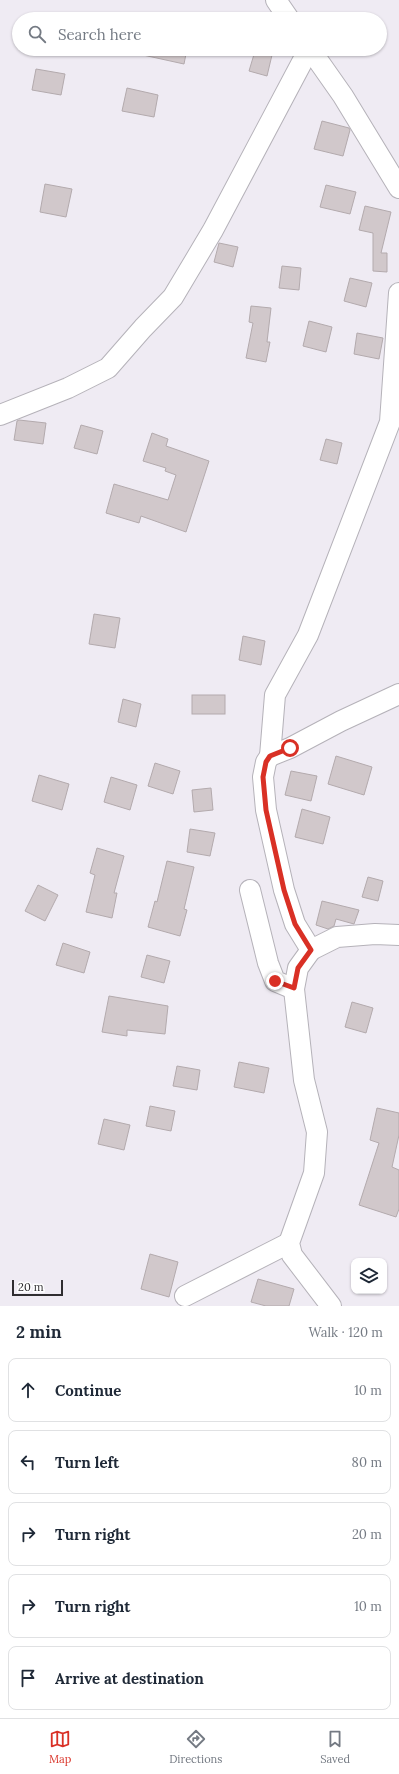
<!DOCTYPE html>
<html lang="en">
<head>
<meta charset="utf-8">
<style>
	:root { --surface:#fff; --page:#f6f6f7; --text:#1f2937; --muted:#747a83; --line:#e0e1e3; --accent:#d93025 }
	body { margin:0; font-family:Lora,serif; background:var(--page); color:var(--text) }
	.controls { position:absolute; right:12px; bottom:12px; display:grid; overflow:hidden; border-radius:8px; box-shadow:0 1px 3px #0004 }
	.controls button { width:36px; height:36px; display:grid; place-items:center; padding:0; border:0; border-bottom:1px solid var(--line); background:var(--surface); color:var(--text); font:20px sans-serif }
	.scale { position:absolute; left:12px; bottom:10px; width:51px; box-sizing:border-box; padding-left:4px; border:2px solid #2f2d30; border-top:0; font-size:11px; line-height:14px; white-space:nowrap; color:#2f2d30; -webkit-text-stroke:3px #fff; paint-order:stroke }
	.stop { position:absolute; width:12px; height:12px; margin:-9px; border:3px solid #d93025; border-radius:50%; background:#fff }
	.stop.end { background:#d93025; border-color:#fff; box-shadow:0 1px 4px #0008 }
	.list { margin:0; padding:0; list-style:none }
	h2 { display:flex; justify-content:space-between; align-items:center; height:52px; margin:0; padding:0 16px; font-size:17px }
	h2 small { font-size:13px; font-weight:400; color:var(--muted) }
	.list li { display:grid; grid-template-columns:26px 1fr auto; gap:12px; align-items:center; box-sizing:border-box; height:64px; margin:0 8px 8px; padding:0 8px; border:1px solid var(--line); border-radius:8px }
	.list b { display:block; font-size:15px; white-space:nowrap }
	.list em { font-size:13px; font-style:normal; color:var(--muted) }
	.icon { flex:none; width:22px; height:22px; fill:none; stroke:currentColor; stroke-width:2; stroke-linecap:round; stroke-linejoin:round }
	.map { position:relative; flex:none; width:399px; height:1306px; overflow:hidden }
	.search { position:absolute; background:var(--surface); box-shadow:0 1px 3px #0004; left:12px; right:12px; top:12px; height:44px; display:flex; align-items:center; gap:10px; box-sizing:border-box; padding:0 14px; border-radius:22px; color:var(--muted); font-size:15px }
	.sheet { height:412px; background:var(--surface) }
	nav { display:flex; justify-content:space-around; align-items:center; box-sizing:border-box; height:56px; border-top:1px solid var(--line); background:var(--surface); font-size:11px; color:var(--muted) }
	nav a { display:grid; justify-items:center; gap:2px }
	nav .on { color:var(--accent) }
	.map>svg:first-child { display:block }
	.building { fill:#d1c8cb; stroke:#b3aaad }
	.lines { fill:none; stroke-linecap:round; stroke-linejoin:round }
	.street-casing { stroke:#b5b2b9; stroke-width:22 }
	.street { stroke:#fff; stroke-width:20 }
	.route { stroke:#d93025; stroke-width:5 }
</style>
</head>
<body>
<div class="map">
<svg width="399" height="1306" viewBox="0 0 399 1306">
	<rect width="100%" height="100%" fill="#efebf3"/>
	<g class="building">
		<polygon points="144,49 187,49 184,64 143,55"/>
		<polygon points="255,51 272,55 267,76 249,71"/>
		<polygon points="36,69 65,74 61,95 32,90"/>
		<polygon points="127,88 158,95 154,117 122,111"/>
		<polygon points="322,121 349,128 350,130 343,156 314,149"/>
		<polygon points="45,184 72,189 66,217 40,212"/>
		<polygon points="326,185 356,192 350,214 320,207"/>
		<polygon points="365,206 391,212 381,253 387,253 387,272 373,271 373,233 359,230"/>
		<polygon points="219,243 238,247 233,267 214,262"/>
		<polygon points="282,266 301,268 299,290 279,288"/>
		<polygon points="350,278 372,283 366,307 344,301"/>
		<polygon points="251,306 271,308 267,342 270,342 266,362 246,358 253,323 249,322"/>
		<polygon points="309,321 332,327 326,352 303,346"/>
		<polygon points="357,333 383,338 379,359 354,354"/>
		<polygon points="19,420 46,423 43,444 14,440 17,421"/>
		<polygon points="81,425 103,431 97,454 74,448"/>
		<polygon points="152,433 168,439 166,446 209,461 186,532 141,516 139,523 106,513 114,484 168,500 176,475 165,471 166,468 143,461"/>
		<polygon points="326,439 342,443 337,464 320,460"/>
		<polygon points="94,614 120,618 115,648 89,644"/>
		<polygon points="243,636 265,641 261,665 239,660"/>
		<rect x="192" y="695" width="33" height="19"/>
		<polygon points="123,699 141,704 136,727 118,722"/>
		<polygon points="336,756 372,767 364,795 328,784"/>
		<polygon points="155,763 180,771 173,794 148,786"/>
		<polygon points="291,771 317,776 311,801 285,795"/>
		<polygon points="39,775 69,784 62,810 32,801"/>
		<polygon points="111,777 137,785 130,810 104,802"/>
		<polygon points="211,788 213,810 194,812 192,790"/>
		<polygon points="302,809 330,817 323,844 295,837"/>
		<polygon points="190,829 215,833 210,856 187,852"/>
		<polygon points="97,848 124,856 114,893 117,893 112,918 86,912 95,875 90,873"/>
		<polygon points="167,861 194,867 184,909 187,910 180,936 148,927 155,901 157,902"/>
		<polygon points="368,877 383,881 378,901 362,897"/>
		<polygon points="38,885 58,895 45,921 25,911"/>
		<polygon points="322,901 359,910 354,924 336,919 334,926 328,929 316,925"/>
		<polygon points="63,943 90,952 84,973 56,965"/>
		<polygon points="147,955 170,961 164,983 141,977"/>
		<polygon points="109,996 168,1006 165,1034 127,1030 127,1036 102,1032"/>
		<polygon points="352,1002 373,1008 366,1033 345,1027"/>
		<polygon points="239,1062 269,1068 264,1093 234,1087"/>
		<polygon points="177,1066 200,1070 197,1090 173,1086"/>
		<polygon points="150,1106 175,1111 171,1131 146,1126"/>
		<polygon points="377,1108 399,1113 399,1135 392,1167 399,1170 399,1209 396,1217 359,1205 379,1143 370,1140"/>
		<polygon points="104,1119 130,1125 124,1150 98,1144"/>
		<polygon points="150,1254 178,1262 169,1297 141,1289"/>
		<polygon points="258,1279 294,1289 289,1306 266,1306 251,1302"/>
	</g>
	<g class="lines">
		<defs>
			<g id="street">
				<polyline points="276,0 289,19"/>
				<polyline points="310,49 343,96 399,188"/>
				<polyline points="0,415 68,388 108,368 143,328 173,297 213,230 309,49"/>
				<polyline points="399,694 341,721 290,748 270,756 266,762 263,777 266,810 284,890 295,924 311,950 337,937 375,934 399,935"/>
				<polyline points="270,756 275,695 308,635 390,422 399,293"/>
				<polyline points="250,890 268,963 275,981 294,989"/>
				<polyline points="311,950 298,968 294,989 304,1080 317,1132 314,1173 289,1243 292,1255 331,1306"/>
				<polyline points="185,1296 289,1243"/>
			</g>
		</defs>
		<use href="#street" class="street-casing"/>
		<use href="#street" class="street"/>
	</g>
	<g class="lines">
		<polyline class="route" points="275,981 294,988 298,968 311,950 295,924 284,890 266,810 263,777 266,762 270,756 290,748"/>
	</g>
</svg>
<div class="controls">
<button><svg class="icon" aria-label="layers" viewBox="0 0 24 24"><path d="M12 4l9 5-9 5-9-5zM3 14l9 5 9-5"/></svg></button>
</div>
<div class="scale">20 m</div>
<div class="stop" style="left:290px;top:748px"></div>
<div class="stop end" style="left:275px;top:981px"></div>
<div class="search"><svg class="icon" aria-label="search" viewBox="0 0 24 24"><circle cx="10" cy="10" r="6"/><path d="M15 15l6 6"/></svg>Search here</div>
</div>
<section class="sheet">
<h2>2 min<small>Walk · 120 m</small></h2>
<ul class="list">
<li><svg class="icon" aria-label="ahead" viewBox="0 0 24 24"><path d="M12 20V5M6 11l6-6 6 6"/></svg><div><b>Continue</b></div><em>10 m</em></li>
<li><svg class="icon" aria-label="left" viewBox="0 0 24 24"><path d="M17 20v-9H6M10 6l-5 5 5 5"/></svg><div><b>Turn left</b></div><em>80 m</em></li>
<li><svg class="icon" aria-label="right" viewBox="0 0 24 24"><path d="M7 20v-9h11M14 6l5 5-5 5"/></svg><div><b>Turn right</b></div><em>20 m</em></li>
<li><svg class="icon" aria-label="right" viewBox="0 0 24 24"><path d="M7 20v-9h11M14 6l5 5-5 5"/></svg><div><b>Turn right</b></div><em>10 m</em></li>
<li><svg class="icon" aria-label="arrive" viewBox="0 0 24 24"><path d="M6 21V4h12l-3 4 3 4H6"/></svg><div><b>Arrive at destination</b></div></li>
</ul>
</section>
<nav>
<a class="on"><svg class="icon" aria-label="map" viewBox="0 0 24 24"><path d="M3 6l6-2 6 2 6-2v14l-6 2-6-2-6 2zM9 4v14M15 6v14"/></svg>Map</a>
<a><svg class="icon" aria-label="directions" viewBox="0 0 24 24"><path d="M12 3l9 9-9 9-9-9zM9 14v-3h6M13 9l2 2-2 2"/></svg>Directions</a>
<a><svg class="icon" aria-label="saved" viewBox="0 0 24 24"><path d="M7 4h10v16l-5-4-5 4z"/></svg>Saved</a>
</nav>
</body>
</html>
